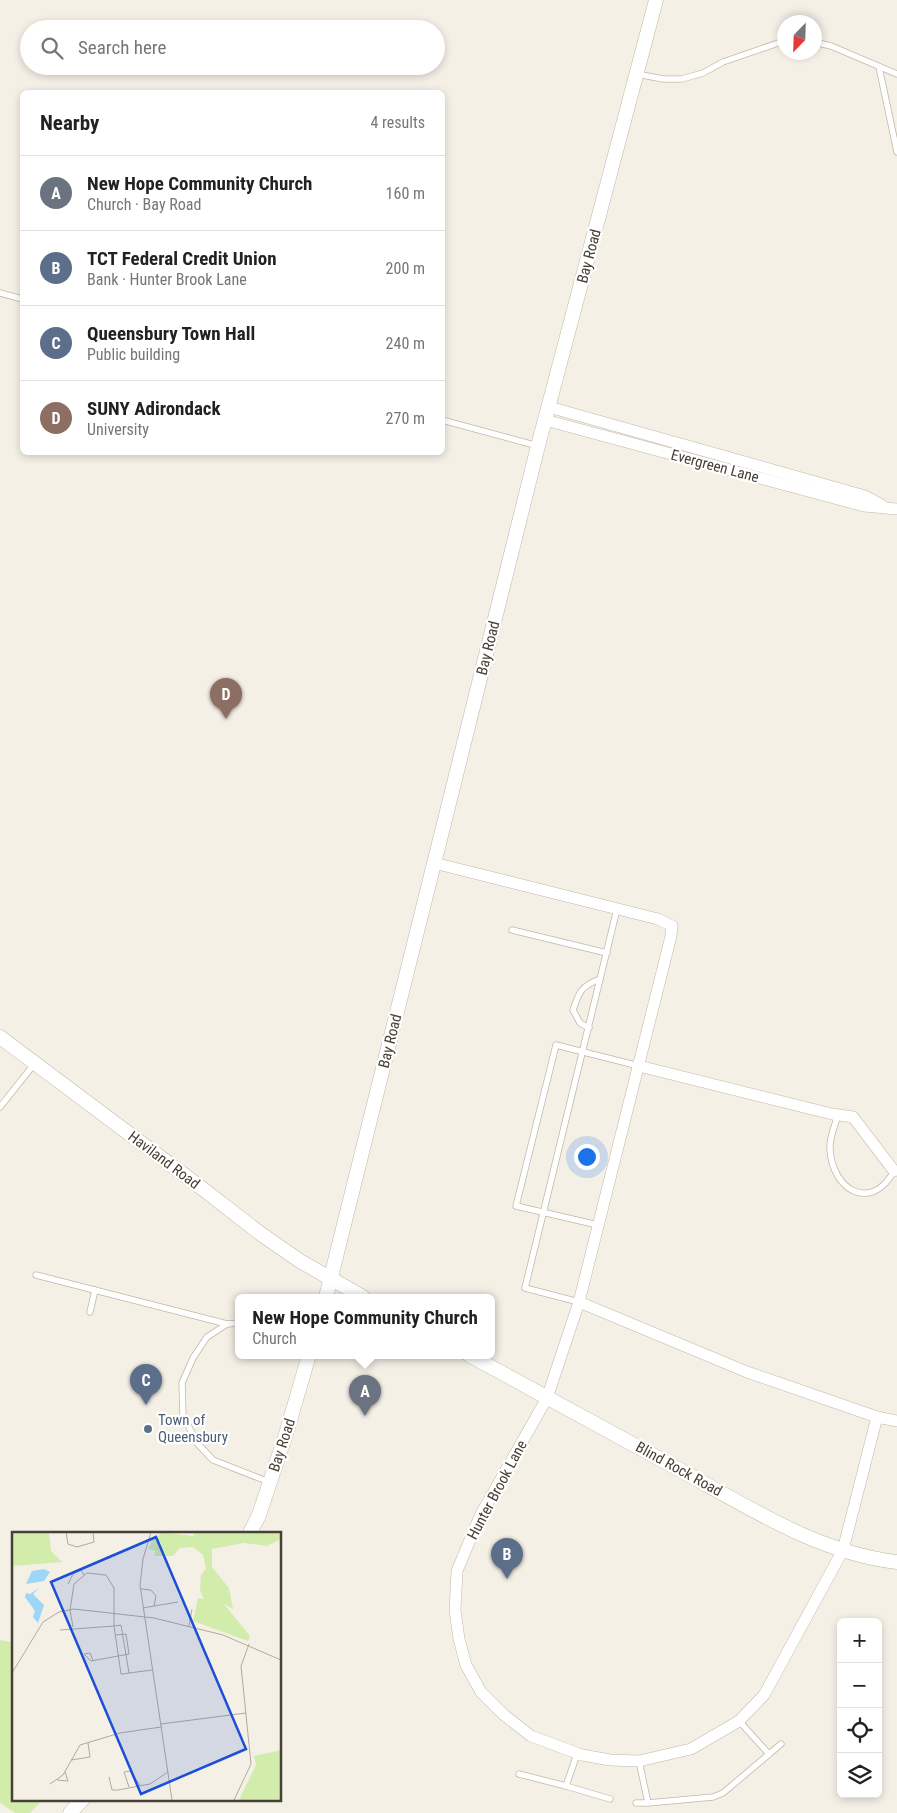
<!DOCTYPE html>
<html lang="en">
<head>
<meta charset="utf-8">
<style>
	:root { --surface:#fff; --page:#f2f2f2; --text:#222; --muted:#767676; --line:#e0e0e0; --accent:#2563eb }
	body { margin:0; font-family:"Roboto Condensed",sans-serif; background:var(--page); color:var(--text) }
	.controls { position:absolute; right:15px; bottom:15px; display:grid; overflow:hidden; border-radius:8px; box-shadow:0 2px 8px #0003 }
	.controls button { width:45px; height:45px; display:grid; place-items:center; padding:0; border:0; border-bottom:1px solid var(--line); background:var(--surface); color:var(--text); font:25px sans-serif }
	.compass { position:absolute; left:777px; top:15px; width:45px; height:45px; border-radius:50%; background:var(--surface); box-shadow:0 2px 8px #0003; rotate:203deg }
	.you { position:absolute; left:586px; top:1156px; width:18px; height:18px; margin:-12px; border:4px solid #fff; border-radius:50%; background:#1a73e8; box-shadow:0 0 0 8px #1a73e833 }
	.badge { display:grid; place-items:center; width:32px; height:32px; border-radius:50%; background:var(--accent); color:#fff; font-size:16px; font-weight:700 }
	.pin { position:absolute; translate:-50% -41px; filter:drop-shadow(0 1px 2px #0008) }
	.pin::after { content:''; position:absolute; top:26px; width:18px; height:15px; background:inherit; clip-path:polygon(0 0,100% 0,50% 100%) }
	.popup { position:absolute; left:235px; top:1294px; width:260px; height:65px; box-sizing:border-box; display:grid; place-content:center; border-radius:8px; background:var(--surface); filter:drop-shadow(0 1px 4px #0005); font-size:16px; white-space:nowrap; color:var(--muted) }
	.popup b { font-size:19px; color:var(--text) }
	.popup::after { content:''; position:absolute; left:50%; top:100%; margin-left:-10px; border:10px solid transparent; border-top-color:var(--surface) }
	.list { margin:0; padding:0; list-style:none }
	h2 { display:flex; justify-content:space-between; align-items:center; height:65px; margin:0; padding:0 20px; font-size:21px }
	h2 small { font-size:16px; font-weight:400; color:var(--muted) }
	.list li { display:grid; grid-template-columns:32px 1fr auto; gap:15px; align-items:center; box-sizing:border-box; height:75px; padding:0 20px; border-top:1px solid var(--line) }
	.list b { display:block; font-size:19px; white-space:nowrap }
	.list p { margin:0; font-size:16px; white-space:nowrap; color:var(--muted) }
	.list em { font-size:16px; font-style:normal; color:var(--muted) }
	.icon { flex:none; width:28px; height:28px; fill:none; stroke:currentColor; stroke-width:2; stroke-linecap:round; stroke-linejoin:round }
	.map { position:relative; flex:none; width:897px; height:1813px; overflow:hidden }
	.search { position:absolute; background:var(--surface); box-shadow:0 2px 8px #0003; left:20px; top:20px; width:425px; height:55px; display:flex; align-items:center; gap:12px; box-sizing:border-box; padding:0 18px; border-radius:28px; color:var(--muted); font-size:19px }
	.panel { position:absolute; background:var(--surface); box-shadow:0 2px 8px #0003; left:20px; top:90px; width:425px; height:365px; border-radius:8px }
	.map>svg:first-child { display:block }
	.green { fill:#d2ecab }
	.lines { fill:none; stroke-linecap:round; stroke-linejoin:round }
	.service-casing { stroke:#c1b7a8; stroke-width:7 }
	.minor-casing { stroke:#c1b7a8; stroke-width:12 }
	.tertiary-casing { stroke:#c1b7a8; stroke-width:15 }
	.service { stroke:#fff; stroke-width:5.5 }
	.minor { stroke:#fff; stroke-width:11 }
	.tertiary { stroke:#fff; stroke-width:14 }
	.service-dot { fill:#5c6f8a; stroke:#fff; stroke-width:2 }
	.labels { text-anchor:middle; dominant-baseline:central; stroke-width:4.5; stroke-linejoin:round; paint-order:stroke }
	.street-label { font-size:15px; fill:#484035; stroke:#fff }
	.service-label { font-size:15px; fill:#4e5e75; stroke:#fff; text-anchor:start }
	.inset-road { fill:none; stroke:#b0aa9f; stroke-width:1 }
	.view { fill:#1d4ed8; fill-opacity:0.15; stroke:#1d4ed8; stroke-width:2.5 }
	.inset-edge { fill:none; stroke:#484035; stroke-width:2.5 }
</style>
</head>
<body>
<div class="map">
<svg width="897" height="1813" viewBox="0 0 897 1813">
	<rect width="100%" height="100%" fill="#f5f0e6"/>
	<polygon class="green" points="0,1640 14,1643 14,1799 43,1799 30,1813 15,1813 0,1803"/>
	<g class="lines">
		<defs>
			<g id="service">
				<polyline points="814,42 831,46 897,74"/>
				<polyline points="879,67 897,152"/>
				<polyline points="637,74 663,79 682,79 703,73 723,62 784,41"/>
				<polyline points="0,293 22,299"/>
				<polyline points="442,420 538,446"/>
				<polyline points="512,930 607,953"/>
				<path d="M589,1028L580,1023L573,1010C579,992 581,986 600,979"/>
				<polyline points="0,1107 35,1063"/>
				<path d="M838,1115C835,1125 829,1138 830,1149C832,1190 871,1213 894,1171"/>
				<polyline points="598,1225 516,1206 556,1045 639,1066"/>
				<polyline points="36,1275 227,1324"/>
				<polyline points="579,1302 525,1288 617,909"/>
				<polyline points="90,1312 95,1290"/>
				<polyline points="239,1323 227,1324 207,1337 193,1358 182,1383 183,1415 197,1443 213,1460 269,1482"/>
				<polyline points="739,1721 769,1754"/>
				<polyline points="639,1761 648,1803 713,1797 723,1793 781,1744"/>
				<polyline points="519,1774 566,1786 577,1754"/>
				<polyline points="566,1786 610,1799"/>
				<polyline points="636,1803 648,1803"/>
			</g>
			<g id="minor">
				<polyline points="549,407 865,496 882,505"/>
				<polyline points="545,420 864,506 897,509"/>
				<polyline points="434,863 658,919 672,926 671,936 579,1302"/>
				<polyline points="639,1066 832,1114 853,1117 894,1171"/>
				<polyline points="877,1417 843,1550 764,1695 739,1721 691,1749 639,1761 610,1760 582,1755 531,1736 504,1715 481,1692 466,1665 459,1639 455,1610 457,1571 480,1516 547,1398 579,1302 747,1372 877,1417 897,1421"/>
			</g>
			<g id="tertiary">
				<polyline points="0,1037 199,1186 261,1234 300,1261 363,1297"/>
				<polyline points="326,1297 538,446 656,0"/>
				<path d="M469,1355C540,1393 611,1432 682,1471C750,1508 819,1553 897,1562"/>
				<polyline points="250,1533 259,1515 286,1434 309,1355"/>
				<polyline points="70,1813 83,1799"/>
			</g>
		</defs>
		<use href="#service" class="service-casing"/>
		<use href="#minor" class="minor-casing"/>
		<use href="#tertiary" class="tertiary-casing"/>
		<use href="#service" class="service"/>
		<use href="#minor" class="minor"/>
		<use href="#tertiary" class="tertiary"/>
	</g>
	<circle class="service-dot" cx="148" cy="1429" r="5"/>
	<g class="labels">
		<g class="street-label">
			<text transform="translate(589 256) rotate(-75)">Bay Road</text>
			<text transform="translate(715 466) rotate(15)">Evergreen Lane</text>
			<text transform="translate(488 648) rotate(-76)">Bay Road</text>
			<text transform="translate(390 1041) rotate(-76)">Bay Road</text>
			<text transform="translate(164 1160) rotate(37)">Haviland Road</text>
			<text transform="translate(282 1445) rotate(-72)">Bay Road</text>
			<text transform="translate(679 1469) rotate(29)">Blind Rock Road</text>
			<text transform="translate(497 1490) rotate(-62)">Hunter Brook Lane</text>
		</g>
		<g class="service-label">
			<text x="158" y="1420">Town of<tspan x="158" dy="17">Queensbury</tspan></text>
		</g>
	</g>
	<g transform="translate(12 1532)">
		<rect width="269" height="269" fill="#f5f0e6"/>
		<path d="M0,0H37L39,19L50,30L0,34ZM148,0L181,4L183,0H269V7L255,14L232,11L200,17V35L217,56L221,77L212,72L238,104L236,109L181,89L186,66L192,67L188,58L189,43L194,37L191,23L181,15L168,16L161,24H142L144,19L136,17L141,6H146ZM269,218V268H227L244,233L242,224Z" fill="#d2ecab"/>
		<path d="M32,37L38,40L32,49L14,52L20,39ZM27,56L21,62L32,73L26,91L21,85L23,79L13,65L14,61L18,62Z" fill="#9dd6f6"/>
		<path class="inset-road" d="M54,0L56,12L65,15L82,10L81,0M139,0L131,27L128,53L160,268M56,52L61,42L69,38L72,43M129,57L139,58L144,64L142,74L131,76M142,74L166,70M177,94L180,77M48,98L102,94V56L94,43L75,41L62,52L58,78L61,95M81,128L78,121L72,122L79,129L117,122L114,102L104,103M0,141L31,90L47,80L62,77L142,86L211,103L269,128M117,141L109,93L102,94L109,142H111L117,141L140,138M149,192L234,181M59,228L78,225L76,211M97,245L100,258H106L138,252L156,240M45,248L56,249L53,240M38,252L51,243L68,213L108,201L149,195M117,255L112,240L118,239L128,253M222,268L239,232L229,134L237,112"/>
		<path class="view" d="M144,5L234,217L129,262L39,50Z"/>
		<rect width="269" height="269" class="inset-edge"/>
	</g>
</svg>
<div class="controls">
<button>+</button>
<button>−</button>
<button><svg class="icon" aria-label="locate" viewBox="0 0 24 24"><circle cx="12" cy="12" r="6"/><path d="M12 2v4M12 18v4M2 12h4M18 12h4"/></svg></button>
<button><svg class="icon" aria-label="layers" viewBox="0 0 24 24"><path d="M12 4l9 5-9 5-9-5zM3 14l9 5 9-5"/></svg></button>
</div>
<svg class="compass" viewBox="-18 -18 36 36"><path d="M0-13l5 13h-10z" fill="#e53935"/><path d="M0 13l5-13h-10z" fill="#767676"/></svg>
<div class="you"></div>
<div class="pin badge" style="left:365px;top:1416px;background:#6b7280">A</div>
<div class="popup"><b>New Hope Community Church</b>Church</div>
<div class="pin badge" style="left:507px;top:1579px;background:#5c6f8a">B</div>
<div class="pin badge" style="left:146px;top:1405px;background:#5c6f8a">C</div>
<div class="pin badge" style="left:226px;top:719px;background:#8d6e63">D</div>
<div class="search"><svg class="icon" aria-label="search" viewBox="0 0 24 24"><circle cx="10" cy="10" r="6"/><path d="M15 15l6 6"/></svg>Search here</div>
<section class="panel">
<h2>Nearby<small>4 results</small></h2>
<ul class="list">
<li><span class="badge" style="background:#6b7280">A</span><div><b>New Hope Community Church</b><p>Church · Bay Road</p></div><em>160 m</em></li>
<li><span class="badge" style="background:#5c6f8a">B</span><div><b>TCT Federal Credit Union</b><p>Bank · Hunter Brook Lane</p></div><em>200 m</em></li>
<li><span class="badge" style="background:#5c6f8a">C</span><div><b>Queensbury Town Hall</b><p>Public building</p></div><em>240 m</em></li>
<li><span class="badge" style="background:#8d6e63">D</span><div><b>SUNY Adirondack</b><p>University</p></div><em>270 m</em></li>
</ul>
</section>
</div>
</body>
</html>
